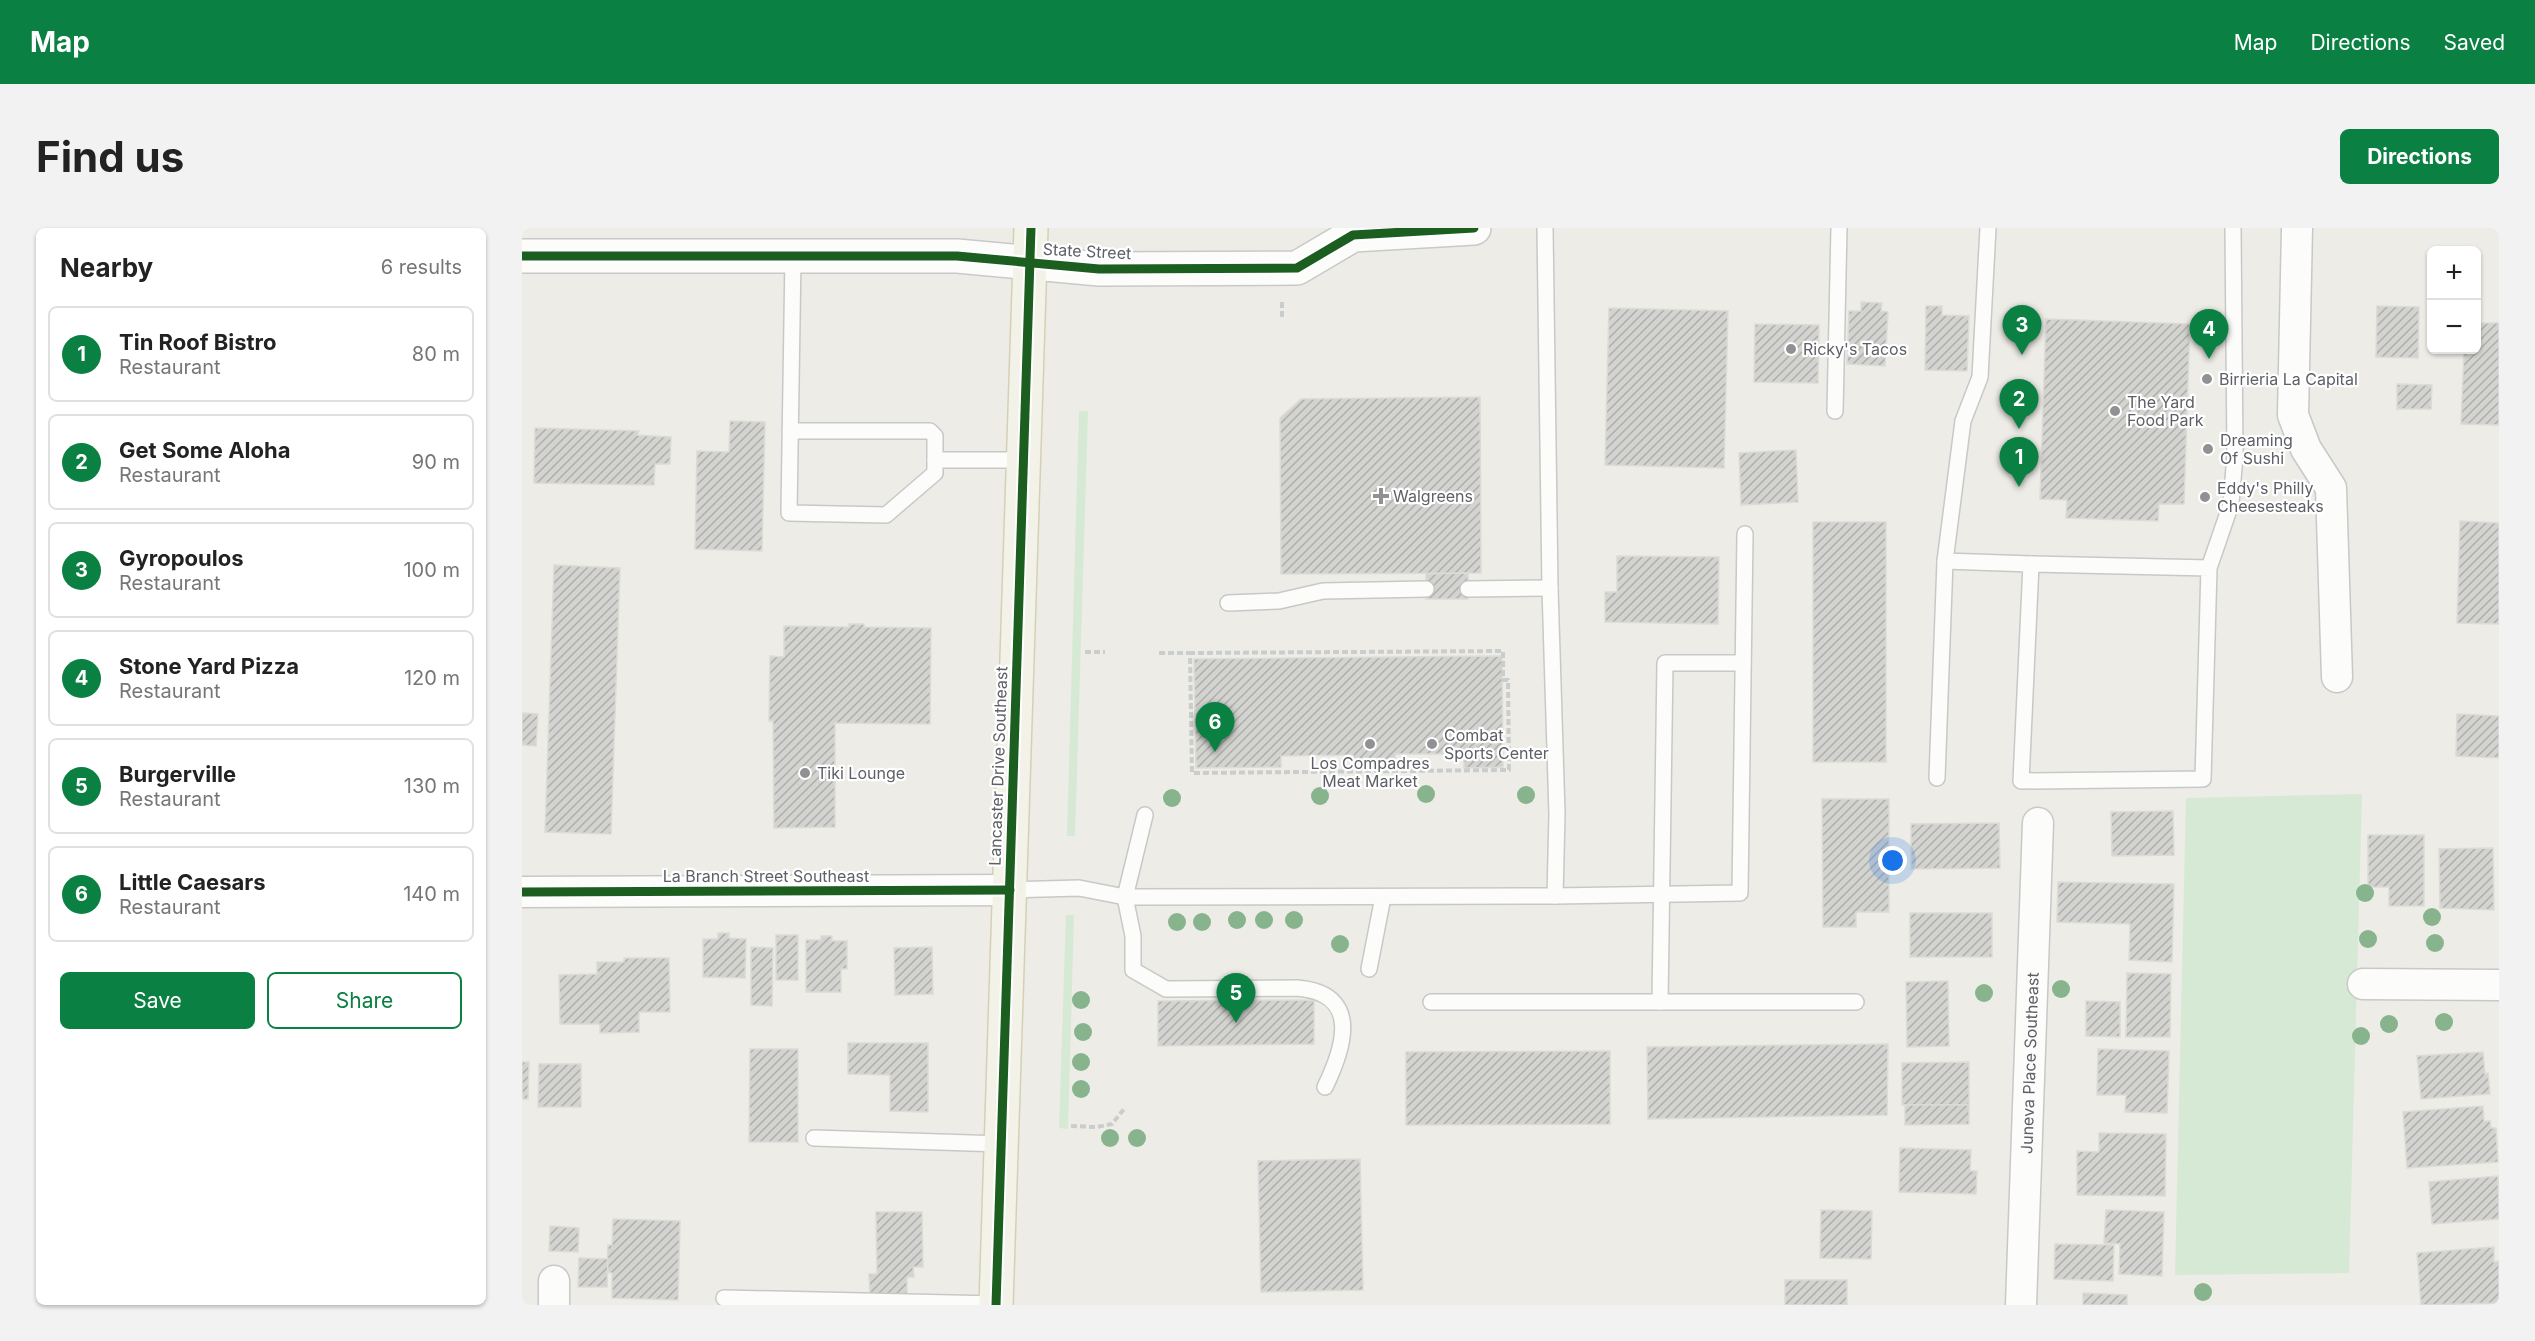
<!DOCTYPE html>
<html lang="en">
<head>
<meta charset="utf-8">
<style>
	:root { --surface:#fff; --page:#f2f2f2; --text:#222; --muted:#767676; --line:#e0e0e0; --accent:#0b8043 }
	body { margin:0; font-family:Inter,sans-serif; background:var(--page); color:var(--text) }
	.controls { position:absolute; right:18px; top:18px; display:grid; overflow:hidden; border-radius:9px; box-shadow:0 2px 4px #0004 }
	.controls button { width:54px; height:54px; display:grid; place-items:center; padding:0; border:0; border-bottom:2px solid var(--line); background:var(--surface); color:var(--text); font:30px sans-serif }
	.you { position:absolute; left:1371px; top:633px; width:21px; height:21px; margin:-15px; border:4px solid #fff; border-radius:50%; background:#1a73e8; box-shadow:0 0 0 9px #1a73e833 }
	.badge { display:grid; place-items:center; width:39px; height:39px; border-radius:50%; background:var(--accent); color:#fff; font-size:20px; font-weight:700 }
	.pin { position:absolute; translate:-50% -50px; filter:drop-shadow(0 2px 3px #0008) }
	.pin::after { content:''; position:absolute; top:32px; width:21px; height:18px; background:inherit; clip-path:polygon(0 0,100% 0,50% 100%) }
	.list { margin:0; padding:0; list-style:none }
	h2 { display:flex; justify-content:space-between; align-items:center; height:78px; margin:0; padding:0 24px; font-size:26px }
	h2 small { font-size:20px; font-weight:400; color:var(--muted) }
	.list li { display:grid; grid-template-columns:39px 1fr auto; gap:18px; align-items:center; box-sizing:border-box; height:96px; margin:0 12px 12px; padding:0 12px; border:2px solid var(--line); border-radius:9px }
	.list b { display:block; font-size:22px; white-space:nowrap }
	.list p { margin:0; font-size:20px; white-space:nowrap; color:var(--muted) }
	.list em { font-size:20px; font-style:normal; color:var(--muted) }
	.actions { display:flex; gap:12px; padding:18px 24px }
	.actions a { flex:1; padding:14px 0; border:2px solid var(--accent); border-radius:9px; text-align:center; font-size:21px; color:var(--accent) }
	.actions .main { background:var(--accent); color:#fff }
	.map { position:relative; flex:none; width:1977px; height:1077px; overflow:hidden; border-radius:9px }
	header { display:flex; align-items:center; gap:36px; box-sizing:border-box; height:84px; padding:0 30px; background:var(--accent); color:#fff }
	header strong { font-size:28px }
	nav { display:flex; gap:33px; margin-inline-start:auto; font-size:21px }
	.intro { display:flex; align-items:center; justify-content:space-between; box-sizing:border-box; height:144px; padding:0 36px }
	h1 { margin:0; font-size:42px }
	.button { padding:15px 27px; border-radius:9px; background:var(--accent); color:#fff; font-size:21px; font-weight:700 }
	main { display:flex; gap:36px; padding:0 36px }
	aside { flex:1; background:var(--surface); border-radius:9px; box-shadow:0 2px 4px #0004 }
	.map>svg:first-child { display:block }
	.grass { fill:#d5e9d5 }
	.building { fill:url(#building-hatch); stroke:#dcdbd6; stroke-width:1.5 }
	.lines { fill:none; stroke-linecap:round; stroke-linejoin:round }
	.lane-casing { stroke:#c8c8c8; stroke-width:18 }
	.street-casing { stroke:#c8c8c8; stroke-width:33 }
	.secondary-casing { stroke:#c9c9c9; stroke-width:36 }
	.primary-casing { stroke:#d5d0b5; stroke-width:36 }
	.path { stroke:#c9cdcb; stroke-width:4; stroke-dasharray:6 3; stroke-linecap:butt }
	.lane { stroke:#fcfcfb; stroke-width:15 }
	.street { stroke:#fcfcfb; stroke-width:30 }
	.secondary { stroke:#fcfcfb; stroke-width:33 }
	.primary { stroke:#f3f2e8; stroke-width:33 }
	.cycleway-casing { stroke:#fff; stroke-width:13 }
	.cycleway { stroke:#1b5e20; stroke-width:9 }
	.tree { fill:#87b48c }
	.poi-dot { fill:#8f9193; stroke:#fff; stroke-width:2 }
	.labels { text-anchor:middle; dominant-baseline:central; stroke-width:4.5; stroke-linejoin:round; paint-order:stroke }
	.street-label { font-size:16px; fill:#5d6066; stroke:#fff }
	.poi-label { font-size:16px; fill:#5d6066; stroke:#fff; text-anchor:start }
</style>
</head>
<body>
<header>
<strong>Map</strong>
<nav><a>Map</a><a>Directions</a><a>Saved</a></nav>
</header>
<div class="intro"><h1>Find us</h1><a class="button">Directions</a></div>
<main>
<aside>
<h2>Nearby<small>6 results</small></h2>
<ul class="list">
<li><span class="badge">1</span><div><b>Tin Roof Bistro</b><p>Restaurant</p></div><em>80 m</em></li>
<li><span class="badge">2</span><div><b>Get Some Aloha</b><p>Restaurant</p></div><em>90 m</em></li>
<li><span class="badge">3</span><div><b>Gyropoulos</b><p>Restaurant</p></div><em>100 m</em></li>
<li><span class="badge">4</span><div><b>Stone Yard Pizza</b><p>Restaurant</p></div><em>120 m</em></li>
<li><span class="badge">5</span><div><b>Burgerville</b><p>Restaurant</p></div><em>130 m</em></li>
<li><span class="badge">6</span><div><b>Little Caesars</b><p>Restaurant</p></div><em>140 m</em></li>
</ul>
<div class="actions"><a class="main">Save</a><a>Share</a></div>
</aside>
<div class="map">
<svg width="1977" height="1077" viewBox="0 0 1977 1077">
	<defs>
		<pattern id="building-hatch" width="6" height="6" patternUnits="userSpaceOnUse" patternTransform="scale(1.5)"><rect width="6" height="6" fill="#d3d3d0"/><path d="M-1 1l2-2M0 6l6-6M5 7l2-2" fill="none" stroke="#aeafad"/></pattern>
	</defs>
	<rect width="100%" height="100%" fill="#edece7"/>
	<g class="grass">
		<polygon points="557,183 566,183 553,608 545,608"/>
		<polygon points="1840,566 1827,1045 1653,1047 1664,570"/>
		<polygon points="544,687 552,687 546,901 537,900"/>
	</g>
	<g class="building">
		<polygon points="1339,74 1360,75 1359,83 1366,84 1363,138 1325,136 1327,83 1339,83"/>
		<polygon points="1404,78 1420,78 1420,87 1447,88 1445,143 1403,142"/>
		<polygon points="1855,78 1897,79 1896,130 1854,129"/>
		<polygon points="1087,80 1206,83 1202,240 1083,237"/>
		<polygon points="1524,91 1668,96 1662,276 1637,276 1636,293 1544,290 1545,272 1518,271"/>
		<polygon points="1954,95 1977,95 1977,197 1939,196 1942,122 1954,122"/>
		<polygon points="1233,96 1297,97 1296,155 1232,154"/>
		<polygon points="1875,156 1910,157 1909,181 1875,181"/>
		<polygon points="958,169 959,345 759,346 758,190 779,171"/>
		<polygon points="208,193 243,194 240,323 173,321 175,223 207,224"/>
		<polygon points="13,200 117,203 115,207 149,209 148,236 133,236 132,257 12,255"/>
		<polygon points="1274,222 1276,274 1219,277 1217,225"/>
		<polygon points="1938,293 1977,295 1977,396 1935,395"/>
		<rect x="1291" y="294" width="73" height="240"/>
		<polygon points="1095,328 1197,329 1196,396 1083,394 1083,364 1095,364"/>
		<polygon points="32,337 98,340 89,606 23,604"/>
		<polygon points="946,345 946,371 904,371 904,346"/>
		<polygon points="327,396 342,396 342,399 409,400 408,496 313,495 313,599 252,600 251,493 247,493 248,428 262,429 262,398 327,399"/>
		<polygon points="980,428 981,539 942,540 942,526 873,526 874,539 831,539 831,527 759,528 759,539 674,540 672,431"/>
		<polygon points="0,485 16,486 14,518 0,517"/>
		<polygon points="1935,486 1977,488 1977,530 1934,528"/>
		<polygon points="1300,571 1367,571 1367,684 1334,684 1334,699 1301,699"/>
		<polygon points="1651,583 1652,627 1590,628 1589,584"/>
		<polygon points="1477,595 1478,640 1389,641 1389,596"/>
		<polygon points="1846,607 1902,607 1902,678 1867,678 1867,659 1846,659"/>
		<polygon points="1971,620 1972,682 1918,680 1917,621"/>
		<polygon points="1536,654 1652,656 1650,734 1607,732 1608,696 1535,694"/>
		<rect x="1388" y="685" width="82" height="44"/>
		<polygon points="196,705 207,705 207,710 224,711 223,750 181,749 181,711 196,711"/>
		<rect x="254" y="707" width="22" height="45"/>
		<polygon points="299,708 310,708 310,713 325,713 325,741 319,741 319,764 284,764 284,712 299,712"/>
		<polygon points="229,719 251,720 250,778 229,777"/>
		<polygon points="410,719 411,766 373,767 372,720"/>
		<polygon points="102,730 147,730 148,784 117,784 117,804 78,805 78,796 38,796 37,747 75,746 75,734 102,734"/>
		<polygon points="1605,745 1649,746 1648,809 1604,809"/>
		<polygon points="1426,753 1427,818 1385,819 1384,754"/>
		<polygon points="792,772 792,816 636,818 636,773"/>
		<polygon points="1564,773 1598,774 1598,809 1564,808"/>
		<polygon points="326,815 406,815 406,884 368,883 368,847 326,846"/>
		<polygon points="1366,816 1365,887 1126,891 1125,819"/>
		<polygon points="228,821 276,821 276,914 227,914"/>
		<polygon points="1576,821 1647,823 1645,885 1603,884 1604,867 1575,867"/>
		<polygon points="1088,823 1088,896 884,897 884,824"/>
		<polygon points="1961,824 1963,846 1966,845 1968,866 1899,871 1895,828"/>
		<polygon points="0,834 7,834 6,871 0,871"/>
		<polygon points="1447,834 1447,877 1380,877 1380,835"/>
		<polygon points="17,836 59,836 59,879 16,879"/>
		<polygon points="1383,877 1447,877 1447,896 1383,897"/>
		<polygon points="1961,878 1962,893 1968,893 1969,900 1974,900 1976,934 1885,940 1881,884"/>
		<polygon points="1577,905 1644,906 1643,968 1555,967 1555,923 1577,924"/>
		<polygon points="1378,920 1449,922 1448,943 1455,943 1454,966 1377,964"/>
		<polygon points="838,931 841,1062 739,1064 736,933"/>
		<polygon points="1976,948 1977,991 1910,996 1907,954"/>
		<polygon points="1299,982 1350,983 1349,1031 1298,1030"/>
		<polygon points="1584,982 1642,984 1640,1048 1597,1046 1598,1016 1582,1015"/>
		<polygon points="354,984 400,984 401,1039 391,1039 392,1049 385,1049 385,1068 348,1069 347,1046 355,1046"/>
		<polygon points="91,991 158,993 156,1072 90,1070 90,1045 85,1044 86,1017 90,1017"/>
		<polygon points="28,998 57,1000 56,1024 27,1023"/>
		<polygon points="1533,1016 1592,1017 1591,1053 1532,1051"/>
		<polygon points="1972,1019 1972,1034 1977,1033 1977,1075 1899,1077 1895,1025"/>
		<polygon points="57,1030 86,1031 85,1059 56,1059"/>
		<rect x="1263" y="1052" width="62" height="25"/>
		<polygon points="1561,1065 1605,1067 1605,1077 1561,1077"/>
	</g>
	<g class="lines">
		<defs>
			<g id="lane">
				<polyline points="1466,0 1458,149 1441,193 1423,333 1509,336"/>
				<polyline points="1313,183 1317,0"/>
				<polyline points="268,203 408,203 413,208 413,245 364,287 267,285 271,28"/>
				<polyline points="413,232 500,232"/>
				<polyline points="1687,340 1509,336 1499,553 1681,551 1687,340 1709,276 1713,227 1711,0"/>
				<polyline points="946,361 1028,360"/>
				<polyline points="706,375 757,373 801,363 904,361"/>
				<polyline points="1415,550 1423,333"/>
				<path d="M623,587L603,669L611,708V742L644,761L775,760C839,765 823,818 803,859"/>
				<polyline points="488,662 557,660 603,669 1033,668 1035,586 1028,360 1023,0"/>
				<polyline points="1033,668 1218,665 1223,306"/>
				<polyline points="847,741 861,669"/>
				<polyline points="909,774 1334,774"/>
				<polyline points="1138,774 1143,435 1221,435"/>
				<polyline points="292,910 480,916"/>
				<polyline points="202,1070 474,1076"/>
			</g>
			<g id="street">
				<polyline points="1775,0 1771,187 1784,221 1809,260 1815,449"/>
				<polyline points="0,664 488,662"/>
				<polyline points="1841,756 1977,757"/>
				<polyline points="32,1077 32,1053"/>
				<path id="s1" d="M1499,1077L1516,595"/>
			</g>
			<polyline id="secondary" points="0,28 435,28 577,41 775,40 831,7 952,0"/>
			<polyline id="primary" points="474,1077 509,0"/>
		</defs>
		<use href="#lane" class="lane-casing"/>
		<use href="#street" class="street-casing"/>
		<use href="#secondary" class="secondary-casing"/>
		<use href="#primary" class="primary-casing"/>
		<g class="path">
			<polyline points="760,74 760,92"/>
			<polyline points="563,424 583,424"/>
			<polyline points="637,425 668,425 670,545 987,542 986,452 981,452 981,423 668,425"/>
			<polyline points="549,898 575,899 590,896 602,881"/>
		</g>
		<use href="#lane" class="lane"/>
		<use href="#street" class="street"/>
		<use href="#secondary" class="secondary"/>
		<use href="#primary" class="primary"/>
		<defs>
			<g id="cycleway">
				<polyline points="0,28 435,28 577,41 775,40 831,7 952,0"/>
				<polyline points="0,664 488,662"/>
				<polyline points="474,1077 509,0"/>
			</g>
		</defs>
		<use href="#cycleway" class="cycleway-casing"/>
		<use href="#cycleway" class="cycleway"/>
	</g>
	<g class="tree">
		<circle cx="904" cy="566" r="9"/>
		<circle cx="1004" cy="567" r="9"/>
		<circle cx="798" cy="568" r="9"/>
		<circle cx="650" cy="570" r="9"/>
		<circle cx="1843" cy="665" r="9"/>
		<circle cx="1910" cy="689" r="9"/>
		<circle cx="715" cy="692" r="9"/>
		<circle cx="742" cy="692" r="9"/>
		<circle cx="772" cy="692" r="9"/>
		<circle cx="655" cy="694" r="9"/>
		<circle cx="680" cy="694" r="9"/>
		<circle cx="1846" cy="711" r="9"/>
		<circle cx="1913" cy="715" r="9"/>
		<circle cx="818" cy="716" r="9"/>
		<circle cx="1539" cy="761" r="9"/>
		<circle cx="1462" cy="765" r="9"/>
		<circle cx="559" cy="772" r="9"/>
		<circle cx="1922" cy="794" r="9"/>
		<circle cx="1867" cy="796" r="9"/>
		<circle cx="561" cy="804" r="9"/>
		<circle cx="1839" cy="808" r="9"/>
		<circle cx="559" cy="834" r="9"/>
		<circle cx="559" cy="861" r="9"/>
		<circle cx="588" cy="910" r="9"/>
		<circle cx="615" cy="910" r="9"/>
		<circle cx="1681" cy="1064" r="9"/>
	</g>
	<g class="poi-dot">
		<circle cx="1269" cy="121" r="6"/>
		<circle cx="1685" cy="151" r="6"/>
		<circle cx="1593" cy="183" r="6"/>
		<circle cx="1686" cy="221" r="6"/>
		<path d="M856 259h6v6h6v6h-6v6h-6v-6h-6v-6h6z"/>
		<circle cx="1683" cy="269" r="6"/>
		<circle cx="848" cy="516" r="6"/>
		<circle cx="910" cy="516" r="6"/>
		<circle cx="283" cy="545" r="6"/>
	</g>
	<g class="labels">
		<g class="street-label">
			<text transform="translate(565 23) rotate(3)">State Street</text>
			<text transform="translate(476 538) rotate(-88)">Lancaster Drive Southeast</text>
			<text x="244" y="648">La Branch Street Southeast</text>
			<text stroke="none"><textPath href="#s1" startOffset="242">Juneva Place Southeast</textPath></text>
		</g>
		<g class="poi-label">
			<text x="1281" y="121">Ricky's Tacos</text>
			<text x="1697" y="151">Birrieria La Capital</text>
			<text x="1605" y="174">The Yard<tspan x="1605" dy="18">Food Park</tspan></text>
			<text x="1698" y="212">Dreaming<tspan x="1698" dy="18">Of Sushi</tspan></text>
			<text x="1695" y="260">Eddy's Philly<tspan x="1695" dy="18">Cheesesteaks</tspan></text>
			<text x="871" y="268">Walgreens</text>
			<text x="922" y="507">Combat<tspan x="922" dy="18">Sports Center</tspan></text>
			<text x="848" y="535" text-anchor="middle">Los Compadres<tspan x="848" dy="18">Meat Market</tspan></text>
			<text x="295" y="545">Tiki Lounge</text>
		</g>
	</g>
</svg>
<div class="controls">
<button>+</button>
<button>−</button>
</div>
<div class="you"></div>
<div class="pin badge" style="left:1497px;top:259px">1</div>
<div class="pin badge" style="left:1497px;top:201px">2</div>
<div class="pin badge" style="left:1500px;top:127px">3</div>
<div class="pin badge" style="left:1687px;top:131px">4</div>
<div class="pin badge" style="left:714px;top:795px">5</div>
<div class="pin badge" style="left:693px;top:524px">6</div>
</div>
</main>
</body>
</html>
